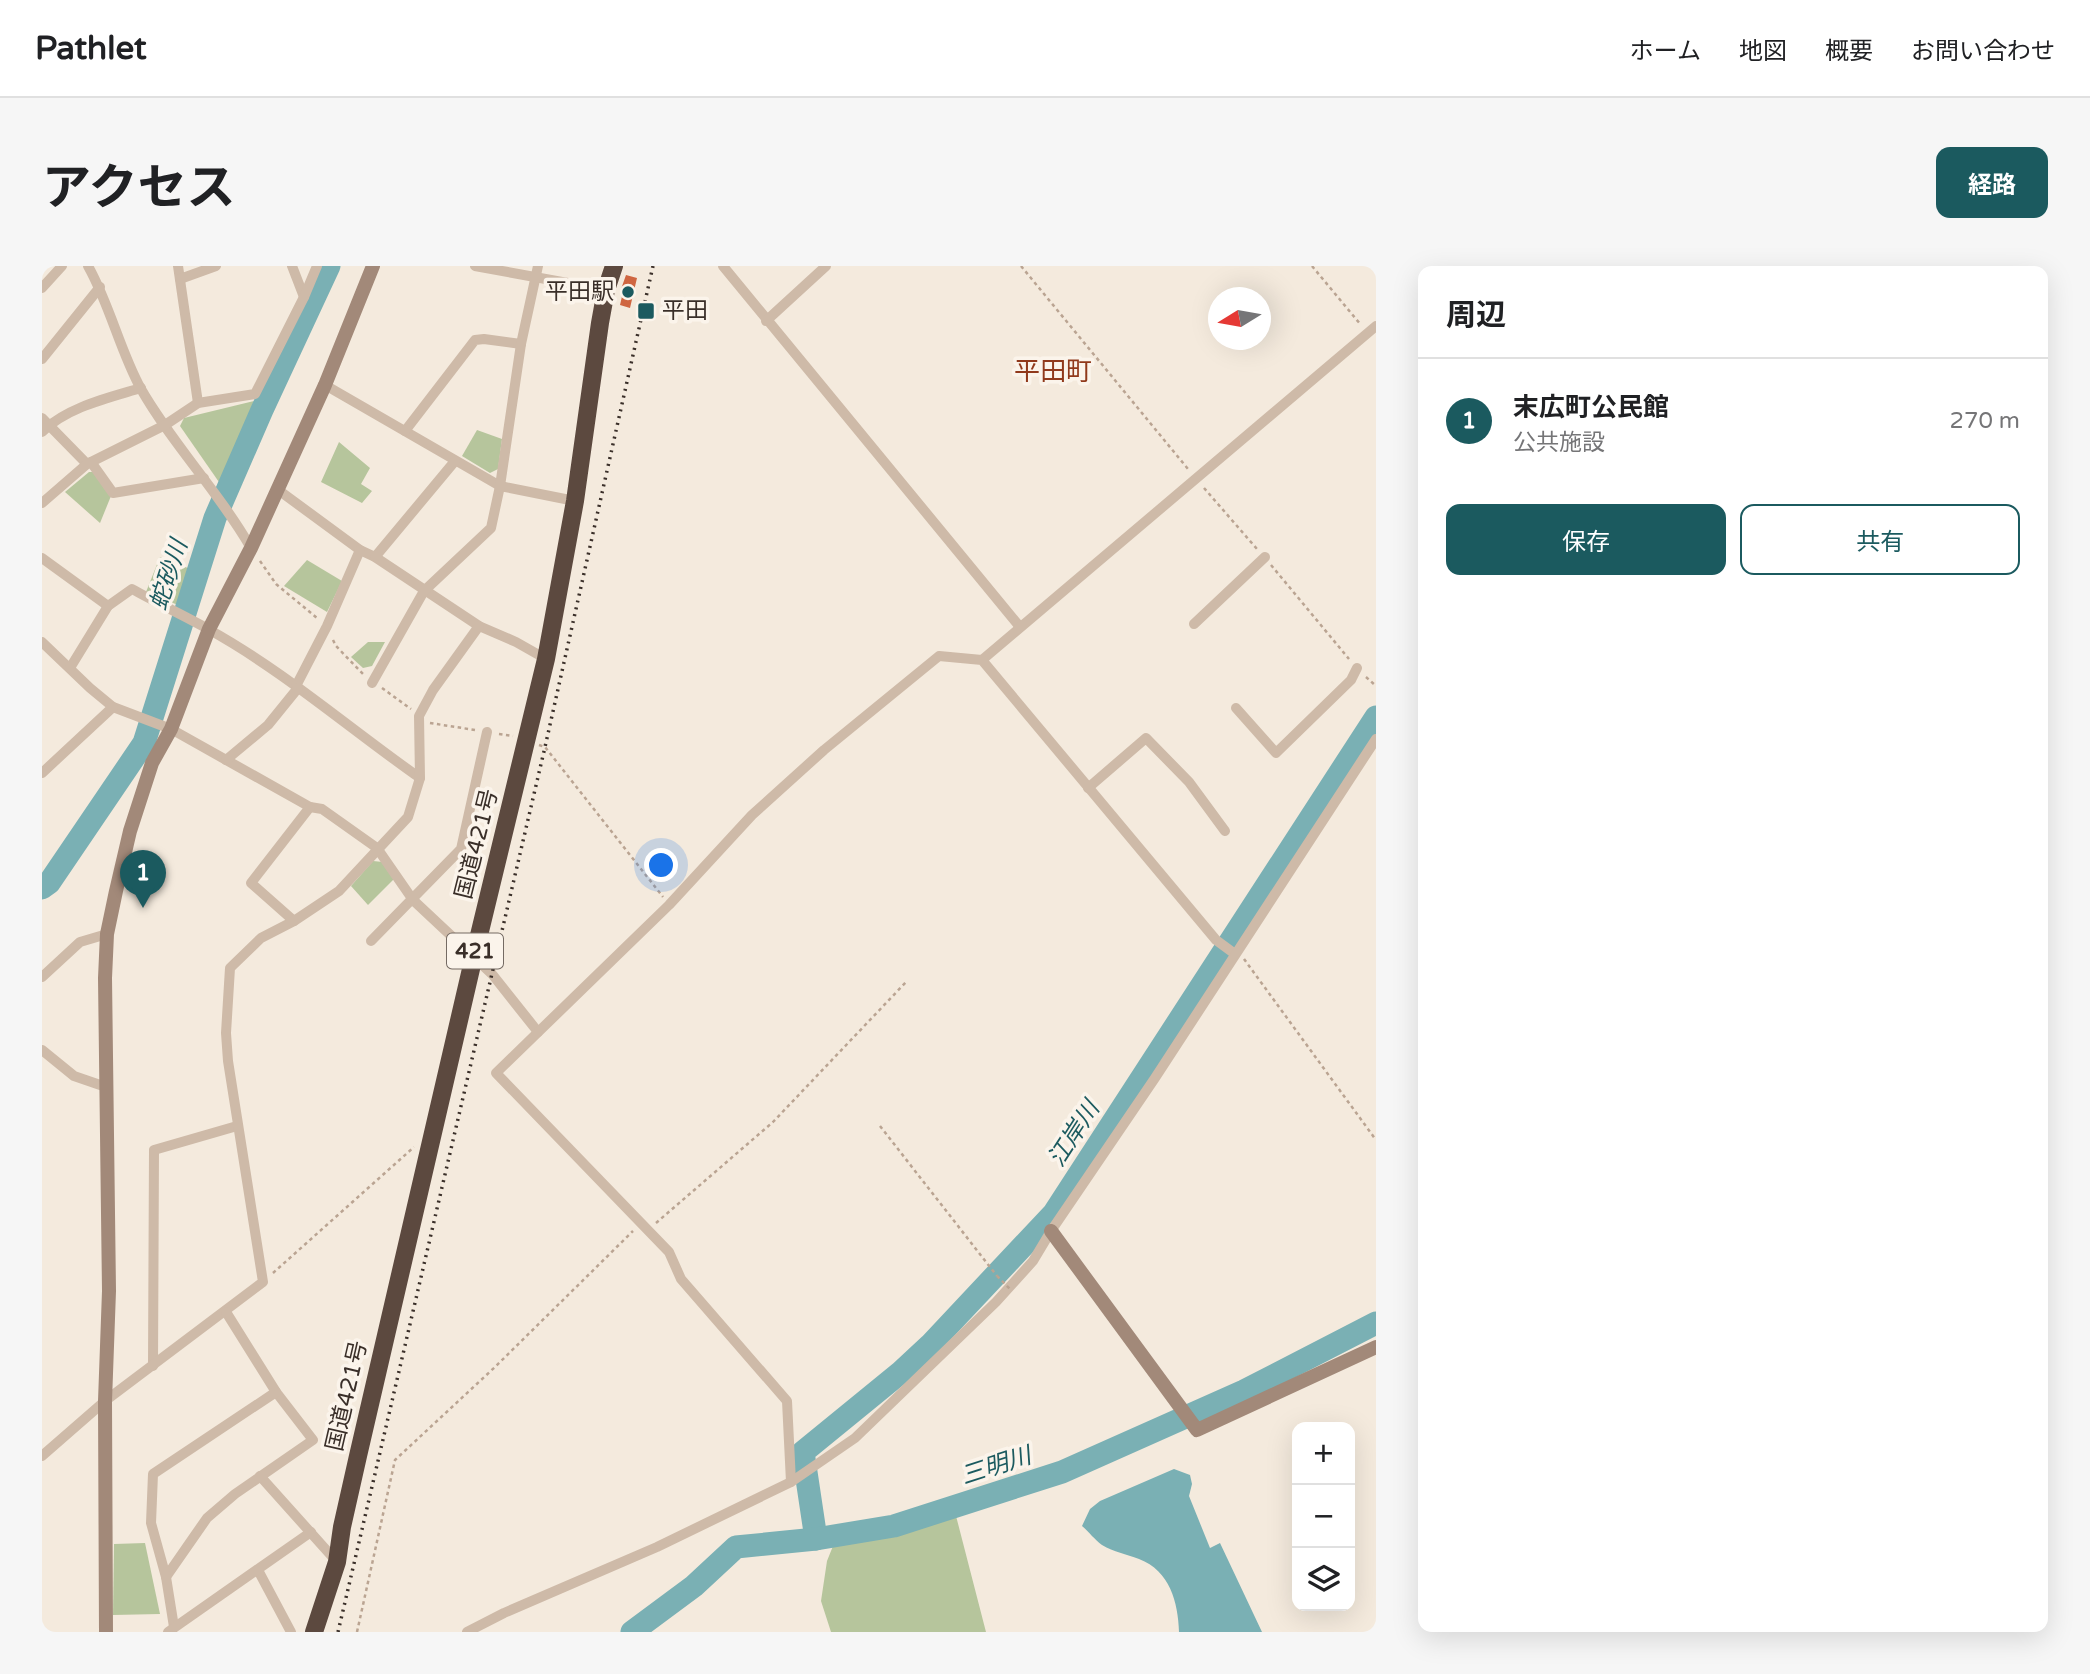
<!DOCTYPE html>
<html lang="ja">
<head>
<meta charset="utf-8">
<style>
	:root { --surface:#fff; --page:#f6f6f6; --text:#202124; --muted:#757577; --line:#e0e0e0; --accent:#1b5a5f }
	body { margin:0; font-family:"Varela Round","Noto Sans JP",sans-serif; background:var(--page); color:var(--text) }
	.controls { position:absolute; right:21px; bottom:21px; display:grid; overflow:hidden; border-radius:14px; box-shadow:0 7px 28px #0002 }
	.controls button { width:63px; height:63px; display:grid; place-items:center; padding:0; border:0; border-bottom:2px solid var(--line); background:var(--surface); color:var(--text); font:35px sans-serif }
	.compass { position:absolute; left:1166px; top:21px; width:63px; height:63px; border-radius:50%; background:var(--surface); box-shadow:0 7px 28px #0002; rotate:259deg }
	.you { position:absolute; left:620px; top:600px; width:24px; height:24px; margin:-18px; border:5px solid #fff; border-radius:50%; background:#1a73e8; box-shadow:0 0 0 10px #1a73e833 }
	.badge { display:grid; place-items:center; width:46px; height:46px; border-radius:50%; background:var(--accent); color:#fff; font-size:23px; font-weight:700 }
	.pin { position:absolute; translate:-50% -58px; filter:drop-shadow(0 2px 4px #0008) }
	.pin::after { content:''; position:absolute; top:37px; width:24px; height:21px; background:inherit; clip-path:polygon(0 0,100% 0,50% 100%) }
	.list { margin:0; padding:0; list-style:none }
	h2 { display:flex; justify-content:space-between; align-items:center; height:91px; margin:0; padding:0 28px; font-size:30px }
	h2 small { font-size:23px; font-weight:400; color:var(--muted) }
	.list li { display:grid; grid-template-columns:46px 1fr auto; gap:21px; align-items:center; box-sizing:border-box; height:126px; padding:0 28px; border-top:2px solid var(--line) }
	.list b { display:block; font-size:26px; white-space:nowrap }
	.list p { margin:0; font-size:23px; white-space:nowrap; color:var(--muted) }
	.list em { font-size:23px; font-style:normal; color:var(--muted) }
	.actions { display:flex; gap:14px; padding:21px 28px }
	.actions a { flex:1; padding:16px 0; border:2px solid var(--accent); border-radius:14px; text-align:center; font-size:24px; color:var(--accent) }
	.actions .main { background:var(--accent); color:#fff }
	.icon { flex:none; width:38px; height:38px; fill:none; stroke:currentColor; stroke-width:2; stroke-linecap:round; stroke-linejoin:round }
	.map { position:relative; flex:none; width:1334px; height:1366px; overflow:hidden; border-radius:14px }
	header { display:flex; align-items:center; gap:42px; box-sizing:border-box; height:98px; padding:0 35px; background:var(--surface); border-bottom:2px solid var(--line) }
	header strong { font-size:33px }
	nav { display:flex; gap:38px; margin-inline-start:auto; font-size:24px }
	.intro { display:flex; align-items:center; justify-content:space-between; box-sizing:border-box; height:168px; padding:0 42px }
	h1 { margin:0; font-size:49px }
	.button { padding:18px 32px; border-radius:14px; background:var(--accent); color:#fff; font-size:24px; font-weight:700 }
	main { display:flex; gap:42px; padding:0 42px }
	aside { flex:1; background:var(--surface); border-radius:14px; box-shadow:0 7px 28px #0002 }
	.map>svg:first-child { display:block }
	.green { fill:#b6c59c }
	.water { fill:#7ab0b4 }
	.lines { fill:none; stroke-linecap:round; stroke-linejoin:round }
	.river { stroke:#7ab0b4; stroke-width:23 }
	.building { fill:#cf6641 }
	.path { stroke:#baa492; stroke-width:2.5; stroke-dasharray:3.5 3.5; stroke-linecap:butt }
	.street { stroke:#cebaa8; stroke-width:10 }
	.secondary { stroke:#a28979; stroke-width:14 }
	.highway { stroke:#5c493f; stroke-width:18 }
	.rail { stroke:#3a2f29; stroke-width:3.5; stroke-dasharray:2 5; stroke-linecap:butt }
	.path-bridge { stroke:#baa492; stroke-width:2.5; stroke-dasharray:3.5 3.5; stroke-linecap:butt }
	.poi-dot { fill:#1b5a5f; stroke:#fbf4eb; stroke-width:2.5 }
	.labels { text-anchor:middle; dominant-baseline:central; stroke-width:7; stroke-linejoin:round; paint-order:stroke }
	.shield { fill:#fbf4eb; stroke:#746a63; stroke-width:2 }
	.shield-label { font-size:21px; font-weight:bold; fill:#3a2f29 }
	.poi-label { font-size:23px; fill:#3a2f29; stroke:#fbf4eb; text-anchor:end }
	.street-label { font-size:23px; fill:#3a2f29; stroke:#fbf4eb }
	.water-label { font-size:24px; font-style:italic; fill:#1b5a5f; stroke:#fbf4eb }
	.quarter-label { font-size:26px; fill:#90391b; stroke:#fbf4eb }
</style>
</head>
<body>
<header>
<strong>Pathlet</strong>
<nav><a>ホーム</a><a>地図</a><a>概要</a><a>お問い合わせ</a></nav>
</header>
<div class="intro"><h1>アクセス</h1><a class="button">経路</a></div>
<main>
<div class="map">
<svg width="1334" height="1366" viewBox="0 0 1334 1366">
	<rect width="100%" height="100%" fill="#f4eadd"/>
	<g class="green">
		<polygon points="212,135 179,219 138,160 142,152"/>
		<polygon points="435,164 460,173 456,203 448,207 420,190"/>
		<polygon points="297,176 328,202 319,218 330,225 320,237 279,216"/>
		<polygon points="47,206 52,206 69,230 58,257 23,226"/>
		<polygon points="118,291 151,304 136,339 104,326"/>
		<polygon points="265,294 300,315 285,346 242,320"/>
		<polygon points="326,376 343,376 330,400 321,402 309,391"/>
		<polygon points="331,595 341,596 352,613 326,639 309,620"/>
		<polygon points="913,1246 944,1366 789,1366 779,1335 785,1295 793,1275 855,1265"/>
		<polygon points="103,1277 118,1348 71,1349 72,1278"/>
	</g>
	<path class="water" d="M1132,1203L1148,1209L1150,1218L1147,1230L1168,1282L1178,1277L1220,1366H1137C1136,1336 1128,1305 1097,1293C1084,1288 1072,1286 1060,1279C1053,1274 1047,1266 1040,1260L1048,1243L1058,1235Z"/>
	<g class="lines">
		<g class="river">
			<polyline points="0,622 7,617 102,477 173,252 220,144 287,0"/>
			<polyline points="774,1273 761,1186 859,1106 888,1079 1012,947 1334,451"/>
			<polyline points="590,1366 652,1320 694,1281 774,1273 852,1260 1020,1206 1202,1125 1334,1057"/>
		</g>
	</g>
	<polygon class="building" points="584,9 595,12 588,42 578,39 581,26 578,26"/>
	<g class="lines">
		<g class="path">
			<polyline points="979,0 1146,203"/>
			<polyline points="1270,0 1319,59"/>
			<polyline points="1162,222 1215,283"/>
			<polyline points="218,295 234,318 275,352"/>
			<polyline points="1229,299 1307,393"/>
			<polyline points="291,374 294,380 321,408"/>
			<polyline points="1324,411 1334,420"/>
			<polyline points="340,422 369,443"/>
			<polyline points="388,457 433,464"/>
			<polyline points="457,468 471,470"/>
			<polyline points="497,479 503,481 621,631"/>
			<polyline points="1202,693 1334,874"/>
			<polyline points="838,860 955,1010"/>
			<polyline points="614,957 731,856 865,715"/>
			<polyline points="231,1007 372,881"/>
			<polyline points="315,1366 353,1194 453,1101 591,965"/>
		</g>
		<g class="street">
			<path d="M46,0C68,39 78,85 99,123C131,179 177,226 209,282"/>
			<polyline points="136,0 156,137"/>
			<polyline points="250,0 262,31"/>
			<polyline points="433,0 564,24"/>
			<polyline points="681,0 978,361"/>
			<polyline points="138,13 174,0"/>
			<polyline points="0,22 20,0"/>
			<polyline points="724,55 784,0"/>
			<polyline points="0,93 58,21"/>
			<polyline points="283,119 458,220 533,235"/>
			<polyline points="0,152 45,198"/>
			<polyline points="363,165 433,74 442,73 479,78"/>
			<path d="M0,166C25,141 66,132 99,122"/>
			<polyline points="49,196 71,227 162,212"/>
			<polyline points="235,223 318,284 333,291 437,360 474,376 504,393"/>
			<polyline points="0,237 45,198 123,159 156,137 213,128 262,31 275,0"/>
			<polyline points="333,291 413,195"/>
			<polyline points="0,292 66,340"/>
			<polyline points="1152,358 1223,291"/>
			<polyline points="0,376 48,422 71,441 129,463 268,541 280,543 335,582 371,634 450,708 496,766"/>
			<polyline points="940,394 1334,60"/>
			<path d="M28,402L66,340L90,323C115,337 141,349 166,363C242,405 308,463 378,512"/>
			<polyline points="330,417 382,325 449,262 458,220 479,78 496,0"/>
			<polyline points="254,420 285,360 318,284"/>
			<polyline points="1194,442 1234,487 1309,414 1315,402"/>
			<polyline points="184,494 226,459 256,422"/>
			<polyline points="0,507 71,441"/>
			<polyline points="1046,522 1104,472 1147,516 1183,565"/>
			<polyline points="252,655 209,617 268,541"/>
			<polyline points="329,675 419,583 445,466"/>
			<polyline points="0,711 38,676 65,668"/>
			<polyline points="0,784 32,810 64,821"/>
			<polyline points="111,1100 112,884 195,860"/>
			<polyline points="0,1190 63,1135 221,1016 186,795 184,767 188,702 219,672 252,655 297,625 366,551 378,512 377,450 391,424 437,360"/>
			<polyline points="218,1210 295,1296"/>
			<polyline points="749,1216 745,1135 639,1013 627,986 454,807 627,639 710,549 782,484 897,390 940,394 1174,674 1193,688"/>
			<polyline points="216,1304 249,1366"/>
			<polyline points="124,1311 165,1252 193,1228 271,1174 234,1126 184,1046"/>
			<polyline points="132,1361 124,1311 109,1257 111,1208 234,1126"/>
			<polyline points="126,1366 269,1266"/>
			<polyline points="425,1366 462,1347 615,1281 749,1216 813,1172 954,1036 991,995 1009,965 1113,812 1334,473"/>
		</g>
		<g class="secondary">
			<polyline points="1009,965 1155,1164 1334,1081"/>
			<polyline points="64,1366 63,1135 67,1025 63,712 65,668 74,625 88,565 110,497 129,463 167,363 209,282 283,119 331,0"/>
		</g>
		<polyline class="highway" points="272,1366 295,1296 300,1261 316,1190 432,690 504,393 533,235 558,57 564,24 572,0"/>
		<polyline class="rail" points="296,1366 503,481 611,0"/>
		<polyline class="path-bridge" points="955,1010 968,1023"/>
	</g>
	<g class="poi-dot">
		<circle cx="586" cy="26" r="7"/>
		<rect x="595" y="36" width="18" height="18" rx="3.5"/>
	</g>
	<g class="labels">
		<rect class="shield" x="405" y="667.5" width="56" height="35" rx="5"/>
		<g class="shield-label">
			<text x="433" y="685">421</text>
		</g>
		<g class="poi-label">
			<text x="572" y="26">平田駅</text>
			<text x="620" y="45" text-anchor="start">平田</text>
		</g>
		<g class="street-label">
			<text transform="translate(435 578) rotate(-76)">国道421号</text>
			<text transform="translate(305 1130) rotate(-77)">国道421号</text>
		</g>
		<g class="water-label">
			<text transform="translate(127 309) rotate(-72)">蛇砂川</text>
			<text transform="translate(1032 868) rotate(-57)">江岸川</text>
			<text transform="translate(954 1200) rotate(-18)">三明川</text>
		</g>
		<g class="quarter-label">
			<text x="1011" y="105">平田町</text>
		</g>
	</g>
</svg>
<div class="controls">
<button>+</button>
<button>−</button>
<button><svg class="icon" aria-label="layers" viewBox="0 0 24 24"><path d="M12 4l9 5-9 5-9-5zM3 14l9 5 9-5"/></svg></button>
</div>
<svg class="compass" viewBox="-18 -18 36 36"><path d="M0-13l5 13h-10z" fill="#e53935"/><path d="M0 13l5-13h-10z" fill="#757577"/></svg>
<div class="you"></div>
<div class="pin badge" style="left:101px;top:642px">1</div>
</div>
<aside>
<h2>周辺<small></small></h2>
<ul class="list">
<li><span class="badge">1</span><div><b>末広町公民館</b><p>公共施設</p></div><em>270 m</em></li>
</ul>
<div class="actions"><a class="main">保存</a><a>共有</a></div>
</aside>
</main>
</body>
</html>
